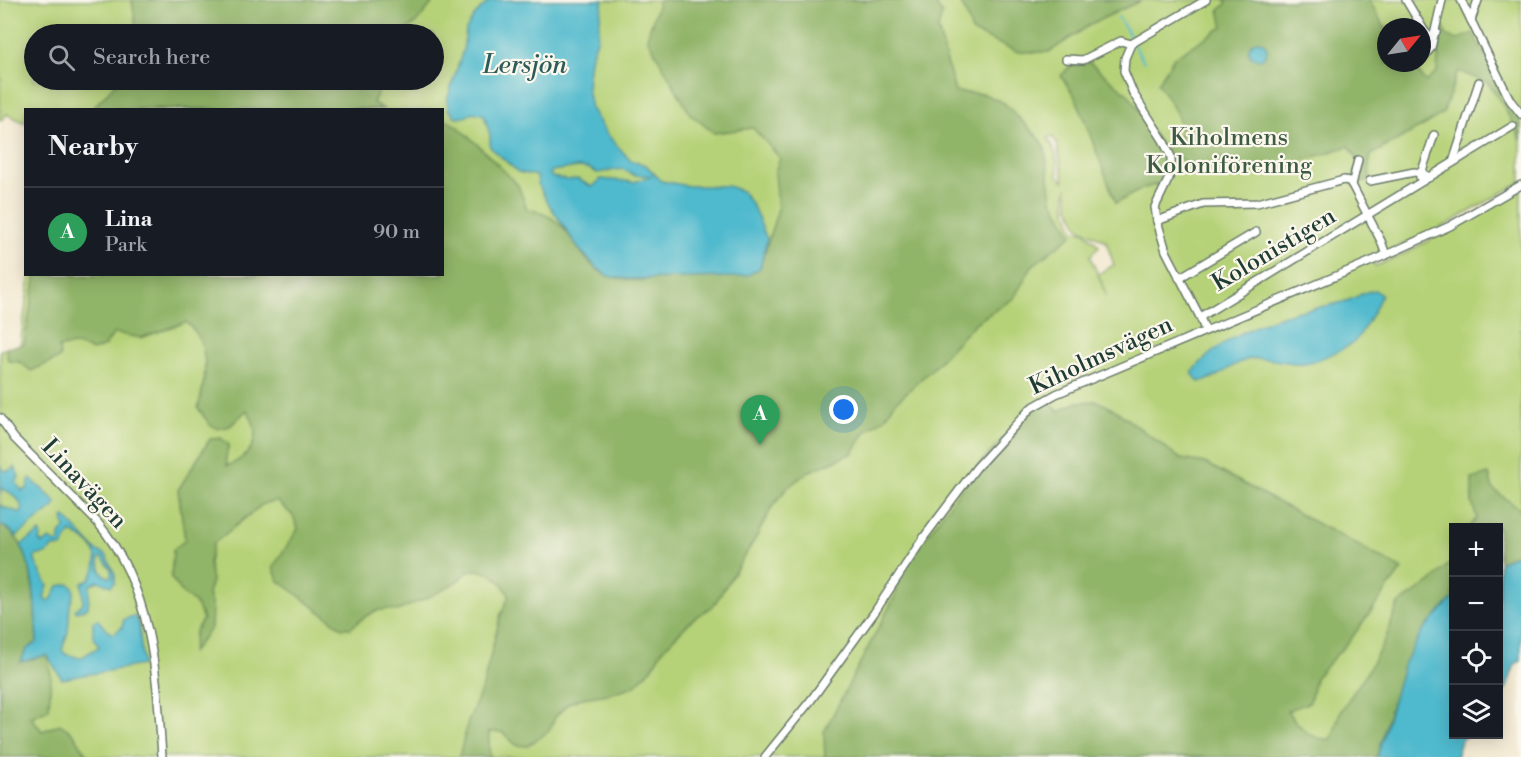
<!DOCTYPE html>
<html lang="en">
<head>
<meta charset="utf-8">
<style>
	:root { --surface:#171b24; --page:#242831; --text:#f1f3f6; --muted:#9ea1a6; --line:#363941; --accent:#0f766e }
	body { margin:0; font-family:"Libre Bodoni",serif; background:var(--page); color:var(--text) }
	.controls { position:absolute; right:18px; bottom:18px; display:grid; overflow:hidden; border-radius:0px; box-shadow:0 3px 15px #0003 }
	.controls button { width:54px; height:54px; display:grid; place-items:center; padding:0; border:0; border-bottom:2px solid var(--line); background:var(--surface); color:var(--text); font:30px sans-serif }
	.compass { position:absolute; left:1377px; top:18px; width:54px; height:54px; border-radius:50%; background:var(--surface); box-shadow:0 3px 15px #0003; rotate:60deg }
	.you { position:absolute; left:844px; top:410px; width:21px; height:21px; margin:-15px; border:4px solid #fff; border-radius:50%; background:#1a73e8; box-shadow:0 0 0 9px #1a73e833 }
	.badge { display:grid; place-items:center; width:39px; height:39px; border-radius:50%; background:var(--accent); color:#fff; font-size:20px; font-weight:700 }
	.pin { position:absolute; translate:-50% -50px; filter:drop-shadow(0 2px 3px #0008) }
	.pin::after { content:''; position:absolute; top:32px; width:21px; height:18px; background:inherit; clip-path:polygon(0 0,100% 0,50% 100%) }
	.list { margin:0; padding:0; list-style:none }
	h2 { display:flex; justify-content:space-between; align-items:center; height:78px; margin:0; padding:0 24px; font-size:26px }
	h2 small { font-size:20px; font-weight:400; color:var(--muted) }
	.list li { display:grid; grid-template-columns:39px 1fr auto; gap:18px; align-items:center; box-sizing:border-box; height:90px; padding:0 24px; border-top:2px solid var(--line) }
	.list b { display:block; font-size:22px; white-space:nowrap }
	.list p { margin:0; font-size:20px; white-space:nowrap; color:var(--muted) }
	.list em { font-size:20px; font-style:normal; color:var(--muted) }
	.icon { flex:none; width:33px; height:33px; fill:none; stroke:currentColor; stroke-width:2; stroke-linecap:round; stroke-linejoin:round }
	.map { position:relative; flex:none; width:1521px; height:757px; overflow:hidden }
	.search { position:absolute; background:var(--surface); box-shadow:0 3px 15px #0003; left:24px; top:24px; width:420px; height:66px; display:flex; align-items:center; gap:15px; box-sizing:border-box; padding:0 21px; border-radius:33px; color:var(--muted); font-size:22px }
	.panel { position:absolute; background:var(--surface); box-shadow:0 3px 15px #0003; left:24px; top:108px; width:420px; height:168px; border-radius:0px }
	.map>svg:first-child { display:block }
	.green { fill:#b6d278; stroke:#6a8856; stroke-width:1.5; fill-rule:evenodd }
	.forest { fill:#90b468; stroke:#58784e; stroke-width:1.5; fill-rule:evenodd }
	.water { fill:#50b9cd; stroke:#387b80; stroke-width:1.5; fill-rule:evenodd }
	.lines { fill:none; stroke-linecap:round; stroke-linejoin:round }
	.stream { stroke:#50b9cd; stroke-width:2 }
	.minor-casing { stroke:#69796a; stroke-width:10 }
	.minor { stroke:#fff; stroke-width:7 }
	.labels { text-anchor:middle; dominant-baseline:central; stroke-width:4.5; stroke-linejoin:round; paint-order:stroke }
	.park-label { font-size:24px; fill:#3d5b42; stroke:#fbf7ec }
	.street-label { font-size:24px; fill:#1f3d34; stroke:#fbf7ec }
	.water-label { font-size:26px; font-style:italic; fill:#2b5c5a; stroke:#fbf7ec }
</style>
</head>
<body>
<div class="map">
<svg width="1521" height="757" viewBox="0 0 1521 757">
	<rect width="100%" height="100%" fill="#fbf7ec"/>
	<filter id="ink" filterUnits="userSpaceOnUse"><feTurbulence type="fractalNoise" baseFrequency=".0167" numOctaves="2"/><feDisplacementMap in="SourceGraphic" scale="12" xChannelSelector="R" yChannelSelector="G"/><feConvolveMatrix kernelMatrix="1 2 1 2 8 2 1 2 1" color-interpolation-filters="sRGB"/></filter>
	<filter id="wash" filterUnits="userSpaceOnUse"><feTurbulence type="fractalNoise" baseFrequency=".008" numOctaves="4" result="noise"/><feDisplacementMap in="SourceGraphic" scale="24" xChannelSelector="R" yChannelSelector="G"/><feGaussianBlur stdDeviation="1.35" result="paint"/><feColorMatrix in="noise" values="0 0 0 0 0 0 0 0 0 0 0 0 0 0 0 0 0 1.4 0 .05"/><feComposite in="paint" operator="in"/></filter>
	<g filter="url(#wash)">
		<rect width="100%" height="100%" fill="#f2e8cf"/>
		<path class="green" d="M0,0H1521V182L1448,224L1372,259L1375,266L1396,258L1521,190V536L1498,528H1454L1453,587L1370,757H0V350L20,346L30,275L442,274V110H26L25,123L7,114L4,118L0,120V79H2L0,78ZM1386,27H1422V63H1386ZM34,34H434V80H34ZM1052,136L1057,144L1064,181L1058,176C1058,163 1056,149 1048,138ZM1067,189L1069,207L1079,228L1106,241L1114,265L1098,274L1107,297L1091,258V255L1099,246L1084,231H1074C1069,218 1062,201 1067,189Z"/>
		<g class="forest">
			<polygon points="132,0 435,0 416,23 400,34 137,34"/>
			<path d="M659,0H933L942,14L938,29L955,92L984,94L1004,103L1039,138L1045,149L1052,199L1072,235L1032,266L1014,298L975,323L934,367L894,404L885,418L865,432L853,453L808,472L787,488L772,507L757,536L714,605L693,619L663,649L652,668L634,686L608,694L582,698L569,703L556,716L549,731L527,746L516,745L502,732H489V750L491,757H459L468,722L483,686L500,617L509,596C503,582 494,572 477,570C468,569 464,576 457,581C443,592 414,604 397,611C379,605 364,616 351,628H342L278,580L273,567L298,529L293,516L277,501L263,504L213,544L209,563L212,581L208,594L212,607L211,628L192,652L195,631L203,619L195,603L184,595L171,578L173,550L185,540L178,490L210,439L221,438L229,445L226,457L227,466C254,455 263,435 247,410L230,426L218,429L210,425L198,408C206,379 212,344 186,322L141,338L114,333L105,346L93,351C81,345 72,343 59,348L60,358L31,371L20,362L8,361L6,348L24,344L36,275L442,274L443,118L458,127L476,143L518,185L527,209C574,215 574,263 609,276C630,284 656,278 678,276C705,273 732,271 760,268L778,209L775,172L780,158L753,128L714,133L690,114L647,38Z"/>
			<polygon points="959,0 1142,0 1093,23 1049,52 1018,52 972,32 966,13"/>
			<path d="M1226,0H1369L1386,30V63H1411L1426,82L1437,72L1440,31L1444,27L1446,35L1457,40L1473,33L1508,100L1521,120V140L1502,103L1488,83L1458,71L1443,113L1428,123L1371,155L1369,164L1370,181L1352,185L1358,160L1349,146C1312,157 1274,173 1235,173L1232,160L1221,159L1222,169C1214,170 1203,172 1196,169C1185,164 1182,155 1168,159L1167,174L1163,183L1144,188L1116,203L1076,98L1061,76L1070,66L1089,62L1130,96L1162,147L1180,136C1184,118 1166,97 1158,83L1174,57L1223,27L1219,10L1226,4ZM1256,42L1261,43L1266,49L1265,55L1261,59L1249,53L1251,45Z"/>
			<polygon points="119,80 383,80 373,103 384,109 92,109"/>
			<path d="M1047,399L1058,411L1078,402L1097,401L1115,410L1181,459L1205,463L1402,569L1350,640L1315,678L1310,702L1287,711C1298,725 1311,741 1330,739L1334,732L1340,712L1366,674L1386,638L1398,604L1430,583L1453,560V598L1423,630L1390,709L1377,757H825L824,732L897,592L899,574L976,468L1031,408Z"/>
			<polygon points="1489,474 1493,489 1521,510 1521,550 1516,555 1499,562 1498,528 1468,528 1477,518 1472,503 1472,479"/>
			<path d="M0,525C37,540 34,609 37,642L27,649L21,662L47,655L51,675L49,709L31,717L42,731L60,724L74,734L88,757H0Z"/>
		</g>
		<g class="water">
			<path d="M490,0H603L597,40L590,59L587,88L591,108L606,133L631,161L646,165L661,181L689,186H728L742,191L753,206L767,239L760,268L748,275L736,277L627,279L608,276L597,268L579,249L546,200L538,184L537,176L518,172L490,147V135L484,115L474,112L465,117L456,118L448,109L447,100L463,50L466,30L474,16ZM578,167L588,168L597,173L622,169L634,175L652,176L634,182L601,179L592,187L578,179L568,180L552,177L550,174L552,171Z"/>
			<circle cx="1258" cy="50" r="9"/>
			<path d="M1375,290L1381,295C1378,304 1361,336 1353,343C1344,349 1316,362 1305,363C1287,365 1268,356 1250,359C1236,362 1228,370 1217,376C1211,379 1204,380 1199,382L1192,373C1215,342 1259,322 1295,312C1313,308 1332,306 1349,300C1359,296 1365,291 1375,290Z"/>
			<path d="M0,466L5,471L12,470L15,467L19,477L16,482L22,491L27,489L30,478L56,502L54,507L16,537L9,529L0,525V504L3,507L21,513C25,502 11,492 2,489L0,495Z"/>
			<path d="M65,517L97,551L106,555L115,574V582L111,586L98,581L90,585L88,608L77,612L75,610L83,603L82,583C95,580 101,557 91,546C86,541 77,535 71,532L62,547H52L48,553L35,556V561L48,586L44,597L46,601L51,600L58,586L69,584L73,587L74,593L70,605L68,632L62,650L65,654L80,658L99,647L93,637V622L97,619L109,632L114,634L122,627L124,619L135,616L139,625L143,665L62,679L47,655L20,662L27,649L37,642C35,611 36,573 21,545L40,532L41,538L39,541L43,544L50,539L56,543L60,541V535L65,528L63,518ZM102,557L111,569V577C101,577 99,566 99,558Z"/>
			<polygon points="1521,550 1521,661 1515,664 1507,687 1499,697 1499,562 1516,555"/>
			<polygon points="1453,598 1454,734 1467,735 1461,741 1456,757 1377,757 1403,666 1423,630"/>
		</g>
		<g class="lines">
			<g class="stream">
				<polyline points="1118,17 1132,39"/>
				<polyline points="1134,45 1144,62"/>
			</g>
		</g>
	</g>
	<g filter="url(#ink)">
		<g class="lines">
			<defs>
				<g id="minor">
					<polyline points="1406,0 1425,32 1428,35 1432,35 1436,32"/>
					<polyline points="1461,0 1510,100 1521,114"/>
					<polyline points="1471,20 1478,0"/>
					<polyline points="1424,56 1431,48 1442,0"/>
					<polyline points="1066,59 1083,60 1121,41 1131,44"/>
					<polyline points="1358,160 1352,185 1381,241 1386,255"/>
					<polyline points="1453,162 1479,82"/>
					<polyline points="1420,177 1434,135"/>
					<polyline points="1370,181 1414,172 1421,173 1430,177"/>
					<polyline points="1157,221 1203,204 1257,203 1344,180 1349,181 1352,185"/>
					<polyline points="1179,278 1256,232"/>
					<polyline points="1200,317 1513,126"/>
					<polyline points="1205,330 1200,317 1166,251 1157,221 1155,207 1169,178 1171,167 1171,157 1163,140 1133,93 1124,71 1125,58 1131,44 1206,0"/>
					<path d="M0,418L14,438L98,523C153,589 157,676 162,757"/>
					<polyline points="765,757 811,700 874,613 924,537 976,468 1031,408 1056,394 1386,255 1450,226 1521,185"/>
				</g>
			</defs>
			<use href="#minor" class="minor-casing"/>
			<use href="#minor" class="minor"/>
		</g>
	</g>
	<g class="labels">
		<g class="park-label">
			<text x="1229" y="138">Kiholmens<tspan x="1229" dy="28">Koloniförening</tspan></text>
		</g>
		<g class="street-label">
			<text transform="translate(1274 250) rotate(-31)">Kolonistigen</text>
			<text transform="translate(1101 356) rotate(-25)">Kiholmsvägen</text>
			<text transform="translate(84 484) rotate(47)">Linavägen</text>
		</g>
		<g class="water-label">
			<text x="525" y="65">Lersjön</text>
		</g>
	</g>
</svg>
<div class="controls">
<button>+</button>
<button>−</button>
<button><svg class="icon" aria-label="locate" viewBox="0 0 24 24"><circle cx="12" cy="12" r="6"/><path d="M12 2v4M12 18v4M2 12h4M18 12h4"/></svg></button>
<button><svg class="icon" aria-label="layers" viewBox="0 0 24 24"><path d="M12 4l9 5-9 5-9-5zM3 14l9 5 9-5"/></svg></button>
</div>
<svg class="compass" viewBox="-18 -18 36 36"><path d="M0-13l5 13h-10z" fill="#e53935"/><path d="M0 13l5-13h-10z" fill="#9ea1a6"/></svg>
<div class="you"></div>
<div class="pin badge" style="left:760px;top:445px;background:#2e9e5b">A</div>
<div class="search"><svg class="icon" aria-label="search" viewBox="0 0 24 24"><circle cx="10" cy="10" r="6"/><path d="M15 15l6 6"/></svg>Search here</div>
<section class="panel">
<h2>Nearby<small></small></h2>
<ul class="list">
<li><span class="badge" style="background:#2e9e5b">A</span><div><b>Lina</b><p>Park</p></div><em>90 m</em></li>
</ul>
</section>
</div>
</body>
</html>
